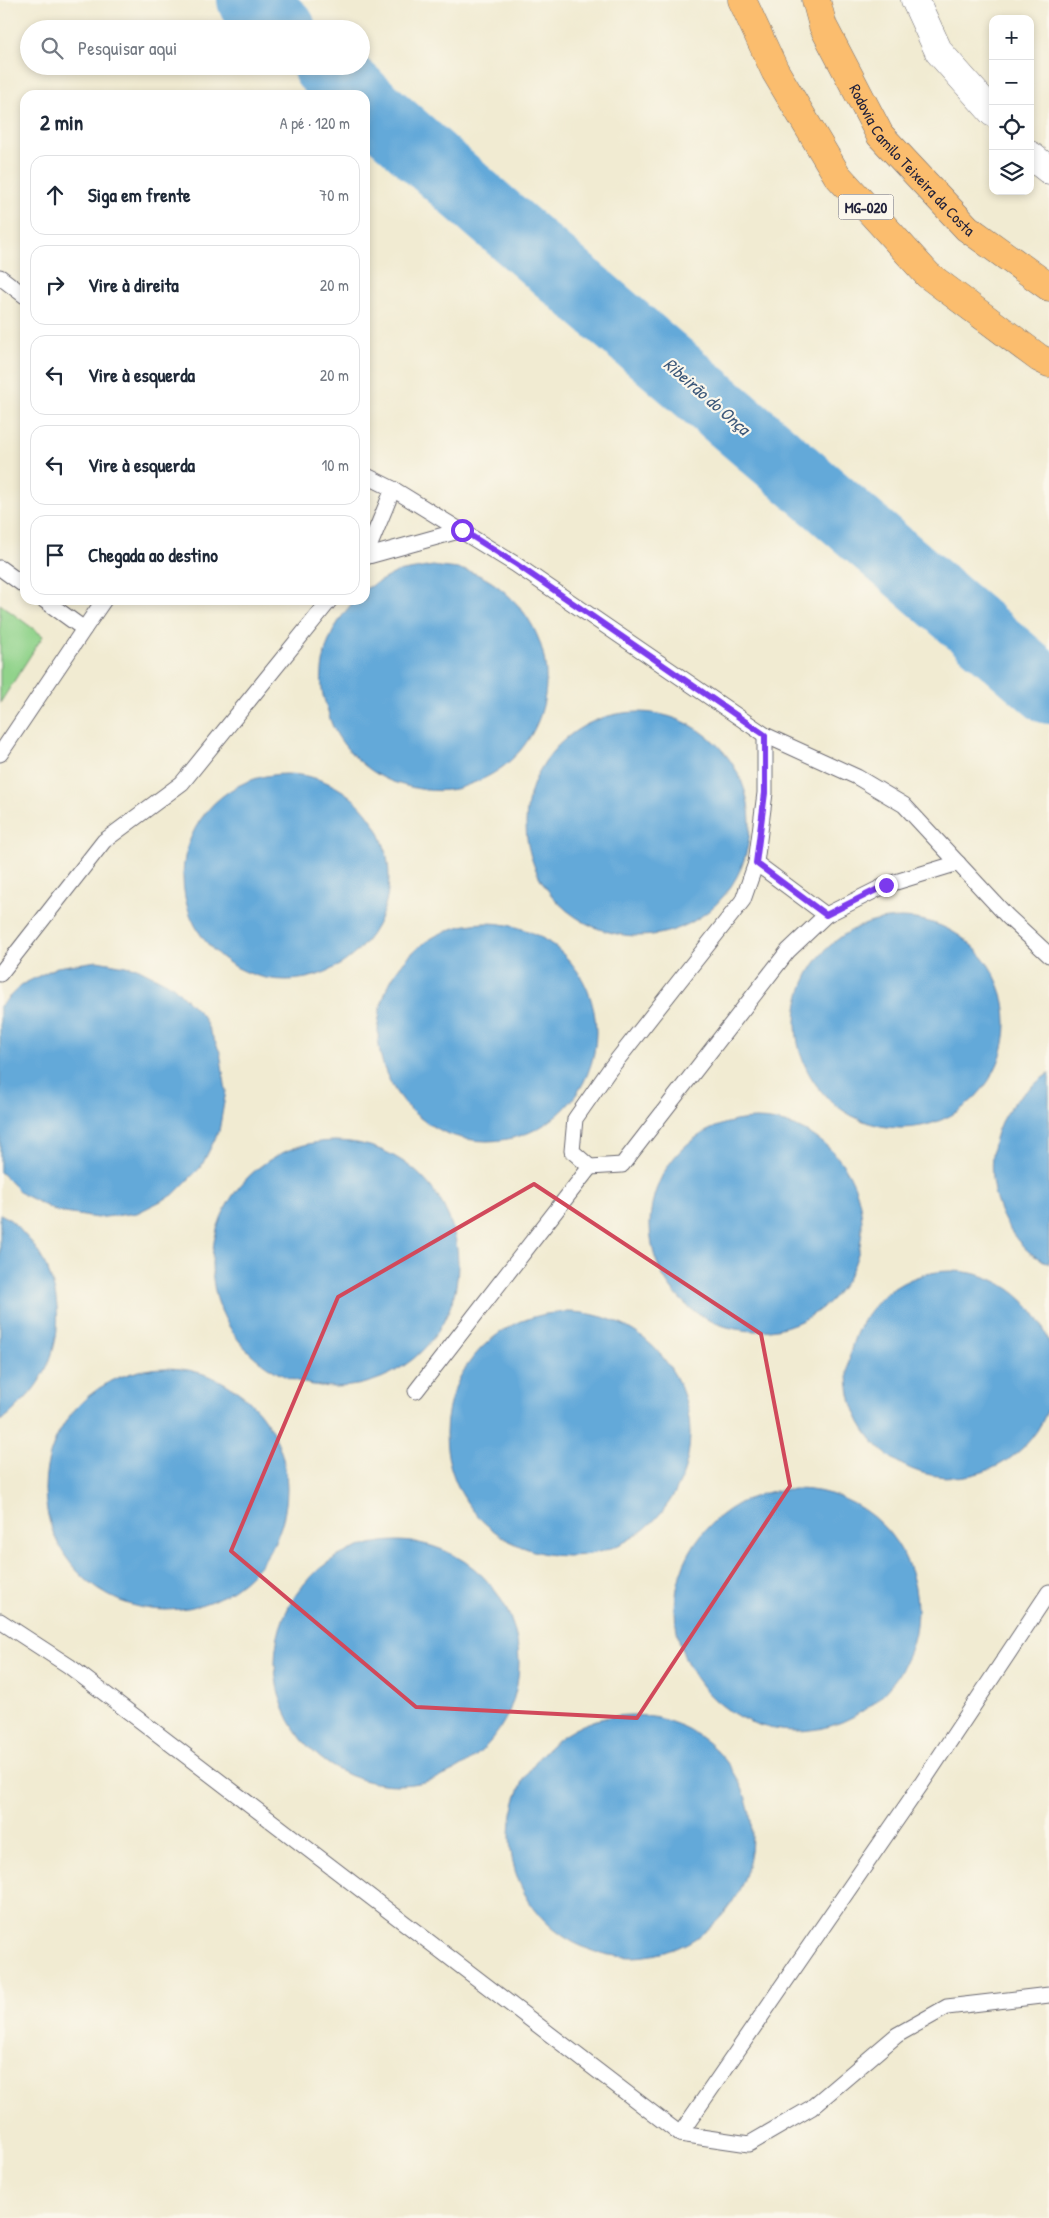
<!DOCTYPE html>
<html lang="pt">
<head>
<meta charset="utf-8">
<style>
	:root { --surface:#fff; --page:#f2f2f3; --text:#1f2937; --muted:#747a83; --line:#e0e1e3 }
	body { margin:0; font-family:"Patrick Hand",sans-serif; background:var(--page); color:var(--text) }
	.controls { position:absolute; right:15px; top:15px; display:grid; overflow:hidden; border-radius:10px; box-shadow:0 2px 8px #0003 }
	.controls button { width:45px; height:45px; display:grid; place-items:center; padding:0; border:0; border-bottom:1px solid var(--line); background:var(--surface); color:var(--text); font:25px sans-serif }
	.stop { position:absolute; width:15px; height:15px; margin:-11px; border:4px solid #7c3aed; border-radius:50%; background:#fff }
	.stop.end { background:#7c3aed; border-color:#fff; box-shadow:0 1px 5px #0008 }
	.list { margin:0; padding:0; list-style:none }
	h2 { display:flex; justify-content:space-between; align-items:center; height:65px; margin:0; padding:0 20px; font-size:21px }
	h2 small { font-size:16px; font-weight:400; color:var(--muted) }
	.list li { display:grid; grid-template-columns:32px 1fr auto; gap:15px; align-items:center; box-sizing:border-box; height:80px; margin:0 10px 10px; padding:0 10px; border:1px solid var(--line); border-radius:15px }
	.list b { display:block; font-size:19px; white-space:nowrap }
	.list em { font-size:16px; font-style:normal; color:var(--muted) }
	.icon { flex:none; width:28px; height:28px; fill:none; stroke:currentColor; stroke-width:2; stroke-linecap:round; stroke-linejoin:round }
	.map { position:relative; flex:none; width:1049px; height:2218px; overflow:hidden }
	.search { position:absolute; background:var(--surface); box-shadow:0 2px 8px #0003; left:20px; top:20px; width:350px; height:55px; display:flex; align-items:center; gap:12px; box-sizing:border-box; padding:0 18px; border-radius:28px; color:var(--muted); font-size:19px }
	.panel { position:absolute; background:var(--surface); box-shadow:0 2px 8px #0003; left:20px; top:90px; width:350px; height:515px; border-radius:15px }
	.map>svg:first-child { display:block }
	.green { fill:#91d38b; stroke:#5a7a63 }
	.water { fill:#63a9d9; stroke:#42668a }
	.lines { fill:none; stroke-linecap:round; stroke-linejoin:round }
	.river { stroke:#63a9d9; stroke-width:66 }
	.lane-casing { stroke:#6a6870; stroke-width:17 }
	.street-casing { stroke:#6a6870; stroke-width:29 }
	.highway-casing { stroke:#6a6870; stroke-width:29 }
	.lane { stroke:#fff; stroke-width:15 }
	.street { stroke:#fff; stroke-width:28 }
	.highway { stroke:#fbbd6e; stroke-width:28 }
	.route { stroke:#7c3aed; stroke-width:6 }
	.marked { fill:none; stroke:#d1495b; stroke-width:4; stroke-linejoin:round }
	.labels { text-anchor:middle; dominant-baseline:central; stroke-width:4.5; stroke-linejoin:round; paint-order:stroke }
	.shield { fill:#fbf7ec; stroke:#636270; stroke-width:1 }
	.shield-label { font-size:15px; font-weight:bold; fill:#22223b }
	.street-label { font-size:16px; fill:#22223b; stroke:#fbf7ec }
	.water-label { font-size:18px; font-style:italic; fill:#3c587a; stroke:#fbf7ec }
</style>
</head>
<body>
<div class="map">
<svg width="1049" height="2218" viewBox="0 0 1049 2218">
	<rect width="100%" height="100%" fill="#fbf7ec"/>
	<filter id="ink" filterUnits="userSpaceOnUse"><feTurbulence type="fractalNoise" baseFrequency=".02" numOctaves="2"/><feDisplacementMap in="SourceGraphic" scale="10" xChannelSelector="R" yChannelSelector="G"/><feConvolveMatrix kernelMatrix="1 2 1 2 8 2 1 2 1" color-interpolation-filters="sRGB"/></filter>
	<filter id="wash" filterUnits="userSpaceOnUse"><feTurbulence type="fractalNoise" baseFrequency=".0096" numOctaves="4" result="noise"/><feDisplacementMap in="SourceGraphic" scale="20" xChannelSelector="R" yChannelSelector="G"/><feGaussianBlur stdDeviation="1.12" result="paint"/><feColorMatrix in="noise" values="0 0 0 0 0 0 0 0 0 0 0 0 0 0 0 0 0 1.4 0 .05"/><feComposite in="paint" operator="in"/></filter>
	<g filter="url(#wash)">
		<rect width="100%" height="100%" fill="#f1ebd2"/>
		<polygon class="green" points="0,604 43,636 0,703"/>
		<g class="water">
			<path d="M433,566C445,568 459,568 471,572C489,578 504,590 517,604C570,663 548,756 473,783C467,785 461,788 455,789C435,793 415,789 396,783C370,775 338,746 330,719C328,709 323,699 322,690C319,655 332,625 355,600H365V589L397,572Z"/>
			<circle cx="638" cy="824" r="112"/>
			<circle cx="286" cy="877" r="103"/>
			<circle cx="901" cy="1023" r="105"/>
			<circle cx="487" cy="1032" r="109"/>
			<polygon points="97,961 137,968 173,986 202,1015 220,1052 226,1091 219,1131 201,1167 173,1195 137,1213 97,1218 58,1212 22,1194 0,1172 0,1006 21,985 57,967"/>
			<path d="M1049,1073V1264C1043,1260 1035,1257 1029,1252C993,1220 981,1166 1001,1122C1011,1101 1031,1087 1049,1073Z"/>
			<circle cx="756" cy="1225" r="106"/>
			<circle cx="335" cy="1264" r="123"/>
			<path d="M0,1214C10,1218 16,1225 23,1233C68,1279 70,1355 23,1401C16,1408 9,1416 0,1421Z"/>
			<circle cx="951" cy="1374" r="103"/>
			<circle cx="568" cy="1434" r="122"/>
			<circle cx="166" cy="1489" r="121"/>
			<circle cx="796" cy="1610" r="121"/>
			<circle cx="397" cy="1663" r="122"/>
			<circle cx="631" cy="1836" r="121"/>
		</g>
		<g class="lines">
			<g class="river">
				<polyline points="250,0 283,29"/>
				<polyline points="325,66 358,95"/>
				<polyline points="365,102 490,212 1049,691"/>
			</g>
		</g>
	</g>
	<g filter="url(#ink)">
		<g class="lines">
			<defs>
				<g id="lane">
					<polyline points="0,277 25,296"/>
					<polyline points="365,475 393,489 515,564 765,735 857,777 904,805 1007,916 1049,955"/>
					<polyline points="365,557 462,530"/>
					<polyline points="365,557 393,489"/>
					<polyline points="0,568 25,586"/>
					<polyline points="84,629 104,600"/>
					<polyline points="765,735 765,793 756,863 743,900 610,1069 575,1119 572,1151 590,1167 622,1165 788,951 826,915 886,885 958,863"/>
					<polyline points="0,754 84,629 44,600"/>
					<polyline points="756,863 826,915"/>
					<polyline points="0,974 104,841 182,783 330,600"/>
					<polyline points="416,1391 590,1167"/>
					<polyline points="0,1621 69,1666 680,2134 749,2144 811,2108 897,2035 947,2007 1049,1995"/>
					<polyline points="680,2134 922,1783 1049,1592"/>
				</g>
				<g id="street">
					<polyline points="915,0 939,52 993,113"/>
					<polyline points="1030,155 1049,170"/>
				</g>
				<g id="highway">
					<polyline points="742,0 775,71 837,175 928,275 1039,358 1049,363"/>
					<path id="s1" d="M816,0L823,26L880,135L967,228L1049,287"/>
				</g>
			</defs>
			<use href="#lane" class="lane-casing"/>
			<use href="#street" class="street-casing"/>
			<use href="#highway" class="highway-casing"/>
			<use href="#lane" class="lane"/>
			<use href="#street" class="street"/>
			<use href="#highway" class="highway"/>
		</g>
	</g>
	<g class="lines" filter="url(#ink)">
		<polyline class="route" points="462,530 516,564 765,735 765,793 756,863 826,915 886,885"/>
	</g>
	<path class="marked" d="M534,1184L761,1334L790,1486L637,1718L416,1707L231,1551L338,1297Z"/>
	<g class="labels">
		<rect class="shield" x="838.5" y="194.5" width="55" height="25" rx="4"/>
		<g class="shield-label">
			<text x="866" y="207">MG-020</text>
		</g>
		<g class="street-label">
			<text stroke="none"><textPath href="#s1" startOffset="189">Rodovia Camilo Teixeira da Costa</textPath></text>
		</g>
		<g class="water-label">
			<text transform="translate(707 396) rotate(41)">Ribeirão do Onça</text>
		</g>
	</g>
</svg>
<div class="controls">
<button>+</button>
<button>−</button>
<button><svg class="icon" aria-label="locate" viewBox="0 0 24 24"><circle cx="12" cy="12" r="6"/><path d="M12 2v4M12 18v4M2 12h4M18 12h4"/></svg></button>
<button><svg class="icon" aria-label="layers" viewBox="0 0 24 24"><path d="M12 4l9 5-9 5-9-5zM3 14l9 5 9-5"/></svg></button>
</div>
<div class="stop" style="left:462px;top:530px"></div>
<div class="stop end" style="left:886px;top:885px"></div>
<div class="search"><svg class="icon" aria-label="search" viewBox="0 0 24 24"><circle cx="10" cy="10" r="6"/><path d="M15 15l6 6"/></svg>Pesquisar aqui</div>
<section class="panel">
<h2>2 min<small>A pé · 120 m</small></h2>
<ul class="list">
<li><svg class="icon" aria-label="ahead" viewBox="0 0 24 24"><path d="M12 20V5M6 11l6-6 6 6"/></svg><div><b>Siga em frente</b></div><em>70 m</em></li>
<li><svg class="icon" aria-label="right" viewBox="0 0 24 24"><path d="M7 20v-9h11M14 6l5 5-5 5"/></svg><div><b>Vire à direita</b></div><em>20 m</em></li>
<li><svg class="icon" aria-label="left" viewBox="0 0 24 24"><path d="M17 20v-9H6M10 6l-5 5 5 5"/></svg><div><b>Vire à esquerda</b></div><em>20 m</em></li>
<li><svg class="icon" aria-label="left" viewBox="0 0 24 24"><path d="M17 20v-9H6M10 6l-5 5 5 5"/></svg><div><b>Vire à esquerda</b></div><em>10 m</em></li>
<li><svg class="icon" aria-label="arrive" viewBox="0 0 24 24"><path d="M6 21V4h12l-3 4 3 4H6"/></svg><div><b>Chegada ao destino</b></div></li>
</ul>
</section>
</div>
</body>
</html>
